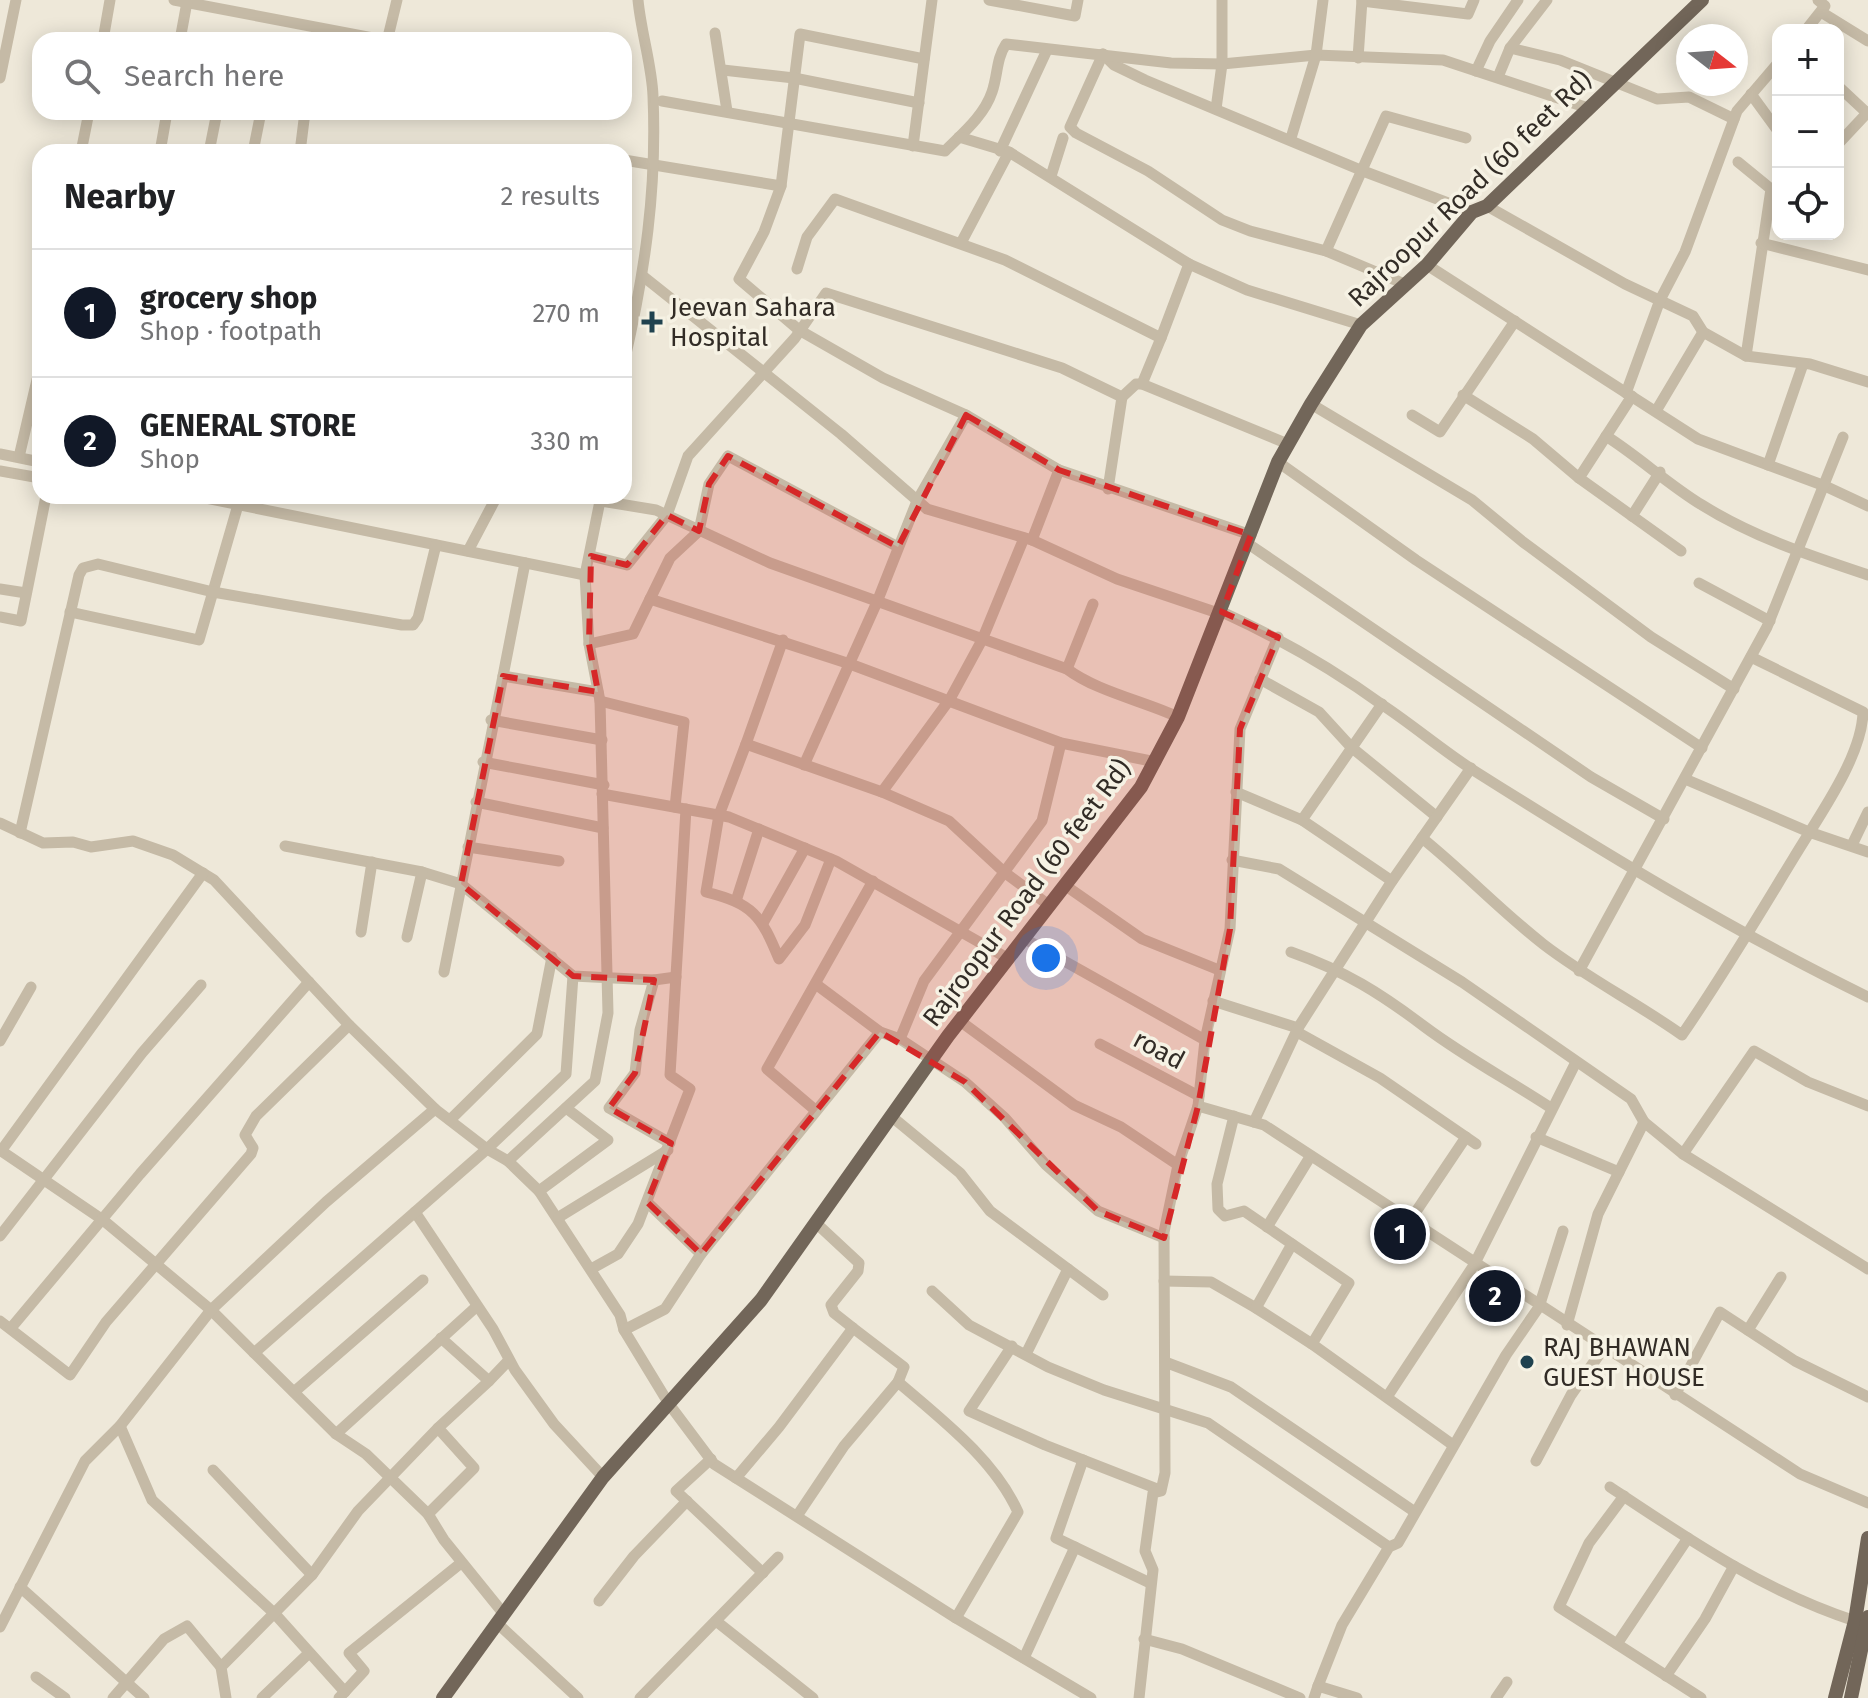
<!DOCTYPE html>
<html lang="en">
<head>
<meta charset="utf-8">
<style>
	:root { --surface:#fff; --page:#f6f6f6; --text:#202124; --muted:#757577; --line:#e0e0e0; --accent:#111827 }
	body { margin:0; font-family:"Fira Sans",sans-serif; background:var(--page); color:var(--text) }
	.controls { position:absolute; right:24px; top:24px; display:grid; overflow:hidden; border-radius:16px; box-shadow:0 4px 20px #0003 }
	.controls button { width:72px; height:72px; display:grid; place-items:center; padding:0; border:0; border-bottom:2px solid var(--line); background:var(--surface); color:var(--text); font:40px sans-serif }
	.compass { position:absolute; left:1676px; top:24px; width:72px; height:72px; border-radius:50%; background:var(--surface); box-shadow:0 4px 20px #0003; rotate:107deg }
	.you { position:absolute; left:1046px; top:958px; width:28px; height:28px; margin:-20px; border:6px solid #fff; border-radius:50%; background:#1a73e8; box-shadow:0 0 0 12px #1a73e833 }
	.badge { display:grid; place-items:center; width:52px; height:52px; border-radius:50%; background:var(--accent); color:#fff; font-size:26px; font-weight:700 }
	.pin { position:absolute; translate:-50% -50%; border:4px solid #fff; box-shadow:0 2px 8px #0006 }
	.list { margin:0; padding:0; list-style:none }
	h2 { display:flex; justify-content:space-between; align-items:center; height:104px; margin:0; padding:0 32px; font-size:34px }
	h2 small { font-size:26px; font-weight:400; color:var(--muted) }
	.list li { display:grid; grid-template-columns:52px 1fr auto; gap:24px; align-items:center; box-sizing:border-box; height:128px; padding:0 32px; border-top:2px solid var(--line) }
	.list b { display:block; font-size:30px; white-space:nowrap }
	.list p { margin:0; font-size:26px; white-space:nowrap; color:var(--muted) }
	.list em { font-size:26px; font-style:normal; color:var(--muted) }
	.icon { flex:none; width:44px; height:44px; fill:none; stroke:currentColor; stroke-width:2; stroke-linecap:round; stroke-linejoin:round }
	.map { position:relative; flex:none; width:1868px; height:1698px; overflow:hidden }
	.search { position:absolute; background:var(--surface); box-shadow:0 4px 20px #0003; left:32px; top:32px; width:600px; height:88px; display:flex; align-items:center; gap:20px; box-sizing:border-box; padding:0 28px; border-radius:24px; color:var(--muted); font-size:30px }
	.panel { position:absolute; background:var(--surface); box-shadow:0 4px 20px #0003; left:32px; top:144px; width:600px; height:360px; border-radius:24px }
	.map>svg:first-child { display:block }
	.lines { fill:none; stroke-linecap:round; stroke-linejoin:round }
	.minor { stroke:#c5baa6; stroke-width:11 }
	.major { stroke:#726659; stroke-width:14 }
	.marked { fill:#d62828; fill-opacity:0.2; stroke:#d62828; stroke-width:6; stroke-dasharray:16 10; stroke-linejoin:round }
	.poi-dot { fill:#20424f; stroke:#f6f2e4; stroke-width:3 }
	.labels { text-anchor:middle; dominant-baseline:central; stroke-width:7; stroke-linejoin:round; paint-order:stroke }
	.street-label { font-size:26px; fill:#322c26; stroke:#f6f2e4 }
	.poi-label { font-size:26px; fill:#322c26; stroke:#f6f2e4; text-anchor:start }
</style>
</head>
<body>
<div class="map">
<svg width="1868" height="1698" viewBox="0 0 1868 1698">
	<rect width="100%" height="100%" fill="#eee8d9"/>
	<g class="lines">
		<g class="minor">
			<polyline points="174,0 378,39 388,37 397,0"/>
			<polyline points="989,0 1075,16 1078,0"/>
			<polyline points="1362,1 1468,14 1474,0"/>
			<polyline points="1821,12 1868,41"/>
			<polyline points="1806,30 1825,6 1818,0"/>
			<polyline points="715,33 727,111"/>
			<polyline points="103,40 110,0"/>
			<polyline points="180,40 187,2"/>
			<polyline points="1510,48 1560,60 1657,99 1689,97 1734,119"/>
			<polyline points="1103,54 1070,127 1076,133 1148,171 1222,220 1250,231 1326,251 1407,285"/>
			<polyline points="1103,54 1114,65 1145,80 1363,171 1472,212"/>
			<polyline points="1358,58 1362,0"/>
			<polyline points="924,59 800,34 781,186 764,232 739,279 799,330 883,378 966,415 1059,470 1251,535"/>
			<polyline points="723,70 794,78 919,103"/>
			<polyline points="1476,71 1490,41 1518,0"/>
			<polyline points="1498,77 1510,48 1547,0"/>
			<polyline points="0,78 16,0"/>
			<polyline points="1838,86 1867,113"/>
			<polyline points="1751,94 1778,131"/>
			<path d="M662,101L945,151C962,134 984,116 992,92C998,75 996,59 1006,44L1171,63L1222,64L1316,55L1443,60L1588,108"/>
			<polyline points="1216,109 1222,64 1222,0"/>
			<polyline points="959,137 1009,152 1189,264 1247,290 1361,325"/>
			<polyline points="1291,138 1316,55 1323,0"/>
			<polyline points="1838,144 1868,112"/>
			<polyline points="913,146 932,0"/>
			<polyline points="1000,151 1047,50"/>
			<polyline points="81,152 89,112"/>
			<polyline points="160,152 167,112"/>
			<polyline points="209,152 217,112"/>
			<polyline points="253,152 261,112"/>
			<polyline points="300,152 305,112"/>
			<polyline points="624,160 781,186"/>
			<polyline points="1738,162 1771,189 1746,356"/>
			<polyline points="1051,176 1063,138"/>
			<polyline points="1487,206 1625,284 1693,316 1703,332 1746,356 1810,364 1868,382"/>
			<polyline points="961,243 1009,152"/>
			<polyline points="1761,243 1868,270"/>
			<polyline points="1326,251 1386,116 1466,138"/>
			<polyline points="1427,265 1698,439 1825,486 1868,506"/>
			<polyline points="797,269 807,237 835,199 1005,260 1161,338 1142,384"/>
			<polyline points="644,277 841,434 927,509 1032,540 1117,579 1221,614"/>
			<polyline points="1161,338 1189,264"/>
			<path d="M624,363C645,272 657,190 653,96C652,66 641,32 638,0"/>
			<polyline points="1626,393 1660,300 1685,252 1737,111 1778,63"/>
			<polyline points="1463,395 1533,439 1579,478"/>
			<polyline points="1632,396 1579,478 1681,551"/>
			<polyline points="1311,404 1472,500 1523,542 1651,637 1734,689"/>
			<polyline points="1656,411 1703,332"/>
			<polyline points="1412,415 1440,432 1515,321"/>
			<path d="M1606,436C1639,457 1669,485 1702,505C1753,537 1811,556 1868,575"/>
			<polyline points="0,454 40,462"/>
			<polyline points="19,457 40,367"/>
			<polyline points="1278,462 1416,560 1702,748"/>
			<polyline points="1768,465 1803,364"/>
			<polyline points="0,471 40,478"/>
			<polyline points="1108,489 1122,397"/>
			<polyline points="196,496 585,575"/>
			<path d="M601,501L656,510L770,563L1067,669C1096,691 1143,701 1178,717"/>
			<polyline points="1632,516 1660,472"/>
			<polyline points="1032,540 1059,470"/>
			<polyline points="1247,543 1591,777 1664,819"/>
			<polyline points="468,551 497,496"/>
			<polyline points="591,556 627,565 667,515 688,456 795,338 826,293 1062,368 1122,397 1136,384 1142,384 1288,444"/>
			<polyline points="1699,583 1770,621"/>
			<polyline points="0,589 26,593"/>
			<polyline points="650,599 850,664 1061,743 1156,762"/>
			<polyline points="70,612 199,640 238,505"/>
			<path d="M1222,612C1279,638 1333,669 1384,706C1414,726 1442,750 1473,770C1601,851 1732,931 1868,997"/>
			<polyline points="0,617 21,621 46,496"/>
			<polyline points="783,640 746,744 882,792 949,821 1004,872 1050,906"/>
			<polyline points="589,644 633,634 670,558 699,531 709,484 728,456 898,547"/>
			<polyline points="1067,669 1093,604"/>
			<polyline points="503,676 525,563"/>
			<polyline points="1260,679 1319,712 1351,747 1437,817"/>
			<polyline points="600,701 684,722 675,807"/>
			<polyline points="491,720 602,740"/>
			<path d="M746,744L719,815L706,892C753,904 761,915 779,959L805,925L831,859"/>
			<polyline points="483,762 604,785"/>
			<polyline points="804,765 877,602 917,501 966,415"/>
			<polyline points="1685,779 1809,832 1868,852"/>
			<polyline points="882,792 950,699 982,640 1024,538"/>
			<polyline points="1236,792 1302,820 1392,881"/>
			<polyline points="602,794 729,817 836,861 1009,959"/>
			<polyline points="476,802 603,828"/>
			<polyline points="1302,820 1382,704"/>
			<polyline points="0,823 43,843 73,842 91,847 133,841 173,855 214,880 349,1025 435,1109 487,1149 508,1161 539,1191 620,1315 624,1330 669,1404 714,1464 956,1618 1091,1698"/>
			<polyline points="20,833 79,575 83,568 98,564 213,592 402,625 413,625 418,618 436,545"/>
			<path d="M1422,838C1464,872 1501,911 1543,944C1587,978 1637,1003 1682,1035C1722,977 1757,918 1793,859C1816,820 1862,758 1863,712L1751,657"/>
			<polyline points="1852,845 1868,812"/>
			<polyline points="285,846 422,872 461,884 573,976 654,980 676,977"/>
			<polyline points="468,847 559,861"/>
			<polyline points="1232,860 1279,869 1462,982 1631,1099 1644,1122 1683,1154 1868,1269"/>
			<polyline points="1066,886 1142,939 1219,970"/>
			<polyline points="736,901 759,829"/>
			<polyline points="763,923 805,848"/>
			<polyline points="361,932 372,862"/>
			<polyline points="407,937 422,872"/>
			<polyline points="1025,939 1205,1040"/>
			<path d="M1291,952C1345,971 1380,993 1425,1027C1465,1057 1510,1081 1551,1108"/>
			<polyline points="1579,971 1767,627 1843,437"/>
			<polyline points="444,972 503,676 598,692"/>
			<polyline points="654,980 640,1030 635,1073 609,1108 670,1143"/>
			<polyline points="817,985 880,1032 900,1039 965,1082 1005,1118 1046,1165 1098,1211 1164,1238"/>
			<polyline points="1213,1001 1298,1028"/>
			<polyline points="960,1021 1074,1105 1121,1127 1178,1165"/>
			<polyline points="1297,1032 1380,1078 1476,1144"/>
			<polyline points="900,1039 924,981 1042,821 1061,743"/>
			<polyline points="0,1041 31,987"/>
			<polyline points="1100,1044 1199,1096"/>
			<polyline points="1198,1106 1264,1125 1800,1474 1868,1503"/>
			<polyline points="814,1109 767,1069 873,881"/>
			<polyline points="891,1116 960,1173 990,1211 1103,1295"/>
			<polyline points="1234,1116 1217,1184 1218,1209 1225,1216 1244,1211 1349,1283 1312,1344"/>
			<polyline points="450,1120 537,1034 552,957"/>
			<polyline points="1254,1122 1298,1028 1392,881 1471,768"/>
			<polyline points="1536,1137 1619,1172"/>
			<polyline points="0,1150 103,1220 211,1310 336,1434 366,1454 428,1514 444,1540 503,1613"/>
			<polyline points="1,1151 203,873"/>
			<polyline points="1683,1154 1754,1051 1808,1082 1868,1106"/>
			<polyline points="508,1161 595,1081 608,1013 600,701 589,644 585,575 601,496"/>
			<polyline points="539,1191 608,1140 566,1108"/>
			<polyline points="647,1202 701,1254"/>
			<polyline points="415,1212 493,1329 515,1370 554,1424 603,1477"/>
			<polyline points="559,1217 668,1150"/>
			<polyline points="1409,1222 1466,1137"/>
			<polyline points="816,1223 859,1263 858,1271 831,1305 834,1313 853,1328"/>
			<polyline points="1267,1227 1310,1157"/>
			<polyline points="0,1236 142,1053 201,985"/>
			<polyline points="591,1269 618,1254 638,1224 690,1089 670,1075 686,809"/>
			<polyline points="1164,1281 1211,1282 1256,1308 1312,1344 1453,1445"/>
			<polyline points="932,1291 969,1325 1048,1367 1104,1390 1208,1423 1389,1547"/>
			<polyline points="1256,1308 1292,1244"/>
			<polyline points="0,1321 70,1375 106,1322 251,1154 253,1148 245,1135 256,1116 349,1025"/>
			<polyline points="1567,1325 1598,1214 1644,1122"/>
			<polyline points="11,1328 140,1174 309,982"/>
			<polyline points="624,1330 665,1309 701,1254 880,1032"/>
			<polyline points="1748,1330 1781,1277"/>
			<polyline points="1012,1346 969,1411 1045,1445 1160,1490"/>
			<polyline points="254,1353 487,1149 566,1074 573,976"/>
			<polyline points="1026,1354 1068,1269"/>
			<polyline points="1165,1362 1231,1387 1415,1512"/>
			<polyline points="489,1381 509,1360"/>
			<polyline points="294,1392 423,1280"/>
			<polyline points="1675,1395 1720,1312 1795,1361 1868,1397"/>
			<polyline points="1387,1397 1474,1265 1575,1064"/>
			<polyline points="120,1426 152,1500 275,1614 345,1692"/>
			<polyline points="336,1434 476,1307"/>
			<polyline points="711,1459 676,1491 763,1573"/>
			<polyline points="1083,1460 1056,1538 1150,1583"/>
			<polyline points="1536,1461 1571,1395 1603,1349"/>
			<polyline points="213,1470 312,1575"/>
			<polyline points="736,1478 779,1427 853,1328 904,1367 898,1382"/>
			<path d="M1610,1487C1688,1539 1765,1592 1855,1621"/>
			<polyline points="1624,1496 1589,1543 1559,1607 1701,1698"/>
			<polyline points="428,1514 474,1468 438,1428 489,1381 441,1338"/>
			<path d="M797,1516L844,1446L898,1382C941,1419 994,1459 1018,1512L956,1618"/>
			<polyline points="20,1587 144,1698"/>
			<polyline points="599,1601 634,1556 687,1501"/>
			<polyline points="716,1621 813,1698"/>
			<polyline points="497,1623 578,1698"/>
			<polyline points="0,1627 85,1461 120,1426 211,1310 326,1202 435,1109"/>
			<polyline points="1144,1639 1182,1649 1300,1698"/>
			<polyline points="1617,1644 1688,1538"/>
			<polyline points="1024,1658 1075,1547"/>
			<polyline points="1666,1676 1705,1619 1734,1566"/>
			<polyline points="36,1677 65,1698"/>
			<polyline points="1318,1686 1342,1625 1389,1547 1398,1543 1506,1355 1539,1307 1563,1231"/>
			<polyline points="113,1698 164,1639 187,1626 221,1667"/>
			<polyline points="226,1698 221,1667 312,1575 358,1511 438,1428"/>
			<polyline points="262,1698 309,1653"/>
			<polyline points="339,1698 364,1671 349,1653 461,1563"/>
			<polyline points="640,1698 778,1557"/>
			<polyline points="1139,1698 1153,1570 1145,1551 1153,1493 1161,1491 1165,1473 1164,1232 1178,1165 1198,1106 1205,1040 1230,929 1240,729 1278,637"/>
			<polyline points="1314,1698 1318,1686 1357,1698"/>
			<polyline points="1496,1698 1507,1682"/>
		</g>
		<g class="major">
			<polyline points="443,1698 603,1477 761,1300 948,1036 1141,787 1178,717 1278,462 1311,404 1361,325 1427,265 1472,212 1487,206 1702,0"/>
			<polyline points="1835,1698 1855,1621 1868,1538"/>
			<polyline points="1851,1698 1868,1617"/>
		</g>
	</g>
	<path class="marked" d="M966,415L1059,470L1251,535L1222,612L1278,637L1240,729L1230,929L1198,1106L1164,1238L1098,1211L965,1082L880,1032L701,1254L647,1202L671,1143L609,1108L635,1073L654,980L573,976L461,884L503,676L598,692L589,644L591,556L627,565L667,515L699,531L709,484L728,456L898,547Z"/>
	<g class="poi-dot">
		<path d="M648 310h8v8h8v8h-8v8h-8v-8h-8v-8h8z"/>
		<circle cx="1527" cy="1362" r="8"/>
	</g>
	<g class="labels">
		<g class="street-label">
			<text transform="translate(1470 189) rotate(-44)">Rajroopur Road (60 feet Rd)</text>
			<text transform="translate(1027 893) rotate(-53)">Rajroopur Road (60 feet Rd)</text>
			<text transform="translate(1159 1050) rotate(28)">road</text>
		</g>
		<g class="poi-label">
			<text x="670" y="307">Jeevan Sahara<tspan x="670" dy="30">Hospital</tspan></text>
			<text x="1543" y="1347">RAJ BHAWAN<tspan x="1543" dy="30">GUEST HOUSE</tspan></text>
		</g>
	</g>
</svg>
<div class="controls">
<button>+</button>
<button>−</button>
<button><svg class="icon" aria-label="locate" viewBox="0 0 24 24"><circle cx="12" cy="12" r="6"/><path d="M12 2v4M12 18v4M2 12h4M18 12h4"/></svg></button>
</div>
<svg class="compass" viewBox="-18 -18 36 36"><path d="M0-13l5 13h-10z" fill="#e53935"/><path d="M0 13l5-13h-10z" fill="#757577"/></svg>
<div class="you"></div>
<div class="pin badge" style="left:1400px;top:1234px">1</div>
<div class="pin badge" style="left:1495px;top:1296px">2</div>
<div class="search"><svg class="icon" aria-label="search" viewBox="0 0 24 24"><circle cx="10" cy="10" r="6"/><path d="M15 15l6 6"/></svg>Search here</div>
<section class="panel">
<h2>Nearby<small>2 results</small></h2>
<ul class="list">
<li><span class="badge">1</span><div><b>grocery shop</b><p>Shop · footpath</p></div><em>270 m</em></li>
<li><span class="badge">2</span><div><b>GENERAL STORE</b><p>Shop</p></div><em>330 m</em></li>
</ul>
</section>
</div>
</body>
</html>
